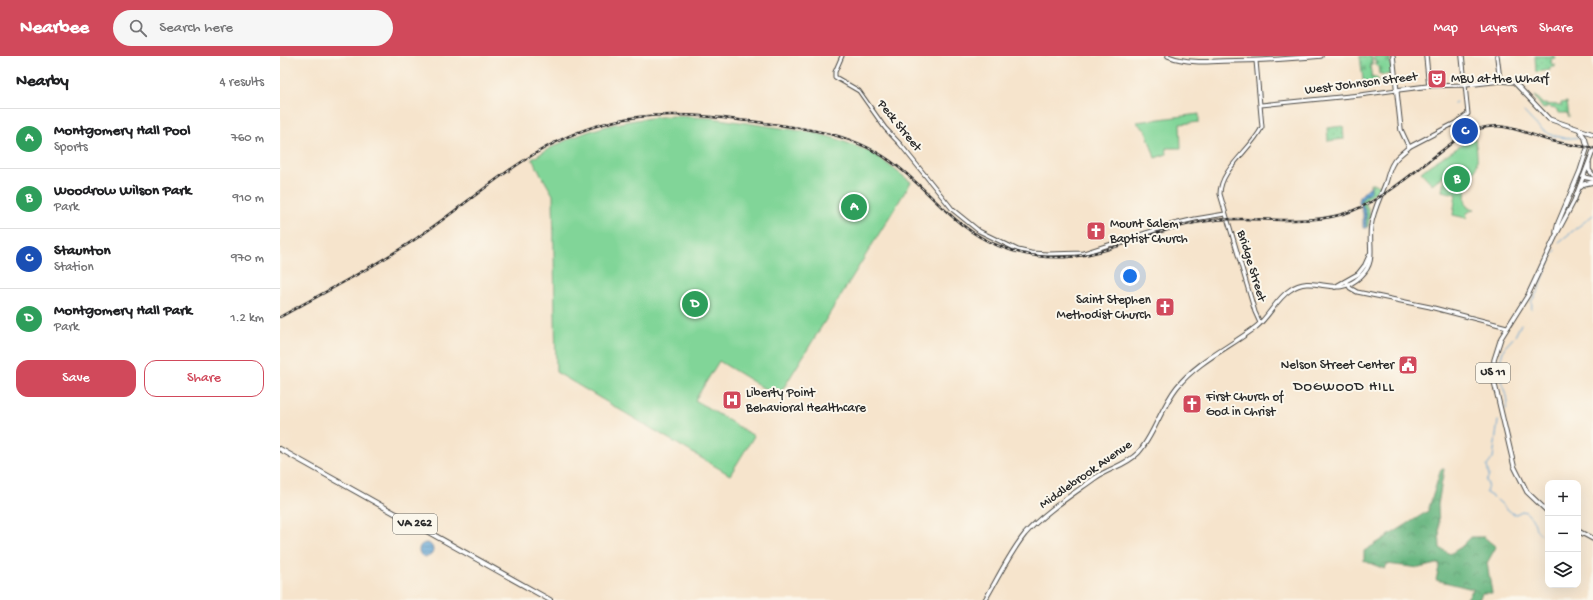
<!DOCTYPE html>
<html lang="en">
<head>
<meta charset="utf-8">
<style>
	:root { --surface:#fff; --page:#f6f6f6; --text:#202124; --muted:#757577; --line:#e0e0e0; --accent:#d1495b }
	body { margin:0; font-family:"Gochi Hand",sans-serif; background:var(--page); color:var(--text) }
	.controls { position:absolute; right:12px; bottom:12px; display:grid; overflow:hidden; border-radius:8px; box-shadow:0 4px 16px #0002 }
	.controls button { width:36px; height:36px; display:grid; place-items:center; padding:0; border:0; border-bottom:1px solid var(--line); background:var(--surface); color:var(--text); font:20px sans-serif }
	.you { position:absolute; left:850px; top:220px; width:14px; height:14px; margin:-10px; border:3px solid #fff; border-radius:50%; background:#1a73e8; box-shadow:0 0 0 6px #1a73e833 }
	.badge { display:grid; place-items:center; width:26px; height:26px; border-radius:50%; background:var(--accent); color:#fff; font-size:13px; font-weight:700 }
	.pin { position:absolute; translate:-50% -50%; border:2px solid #fff; box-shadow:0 1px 4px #0006 }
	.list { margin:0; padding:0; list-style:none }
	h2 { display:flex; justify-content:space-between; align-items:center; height:52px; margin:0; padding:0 16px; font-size:17px }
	h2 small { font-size:13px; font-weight:400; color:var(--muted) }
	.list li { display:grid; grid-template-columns:26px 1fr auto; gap:12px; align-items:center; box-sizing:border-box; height:60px; padding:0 16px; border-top:1px solid var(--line) }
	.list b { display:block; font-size:15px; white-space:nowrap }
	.list p { margin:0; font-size:13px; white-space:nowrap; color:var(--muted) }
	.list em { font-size:13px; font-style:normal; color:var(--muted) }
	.actions { display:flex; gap:8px; padding:12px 16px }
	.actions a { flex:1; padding:9px 0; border:1px solid var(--accent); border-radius:12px; text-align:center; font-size:14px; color:var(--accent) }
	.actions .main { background:var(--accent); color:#fff }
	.icon { flex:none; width:22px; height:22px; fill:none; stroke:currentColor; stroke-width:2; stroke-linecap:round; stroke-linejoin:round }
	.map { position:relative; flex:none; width:1313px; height:544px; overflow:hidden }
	header { display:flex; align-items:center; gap:24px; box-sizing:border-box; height:56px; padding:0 20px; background:var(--accent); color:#fff }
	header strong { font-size:19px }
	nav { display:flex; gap:22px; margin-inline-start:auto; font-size:14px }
	.search { width:280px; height:36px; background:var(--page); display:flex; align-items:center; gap:10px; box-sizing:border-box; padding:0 14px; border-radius:22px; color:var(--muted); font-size:15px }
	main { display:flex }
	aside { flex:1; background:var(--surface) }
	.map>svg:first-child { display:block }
	.grass { fill:url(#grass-dots); stroke:#568062 }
	.forest { fill:url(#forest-crowns); stroke:#4a7056 }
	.cemetery { fill:url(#cemetery-stones); stroke:#568062 }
	.park { fill:#81d598; stroke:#568062 }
	.water { fill:url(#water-rules); stroke:#44667f }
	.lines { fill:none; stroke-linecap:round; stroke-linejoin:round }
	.stream { stroke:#5ea2d3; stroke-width:1 }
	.minor-casing { stroke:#494743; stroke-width:5 }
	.major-casing { stroke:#494743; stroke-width:5.5 }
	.highway-casing { stroke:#494743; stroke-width:6 }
	.minor { stroke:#fff; stroke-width:3 }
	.major { stroke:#fff; stroke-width:3.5 }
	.highway { stroke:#fff; stroke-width:4 }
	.rail-casing { stroke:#2b2b2b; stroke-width:2.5 }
	.rail { stroke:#fbf7ec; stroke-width:1; stroke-dasharray:3; stroke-linecap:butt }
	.labels { text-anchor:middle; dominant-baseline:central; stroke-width:4; stroke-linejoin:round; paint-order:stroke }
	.shield { fill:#fbf7ec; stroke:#696865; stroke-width:1 }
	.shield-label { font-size:12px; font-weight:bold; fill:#2b2b2b }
	.poi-label { font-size:13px; fill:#2b2b2b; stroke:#fbf7ec; text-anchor:start }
	.street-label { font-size:13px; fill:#2b2b2b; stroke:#fbf7ec }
	.neighbourhood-label { font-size:14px; letter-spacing:1px; fill:#2b2b2b; stroke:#fbf7ec }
</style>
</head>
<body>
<header>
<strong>Nearbee</strong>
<div class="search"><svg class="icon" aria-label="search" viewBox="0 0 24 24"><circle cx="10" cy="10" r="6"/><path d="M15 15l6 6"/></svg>Search here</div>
<nav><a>Map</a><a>Layers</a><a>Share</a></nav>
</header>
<main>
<aside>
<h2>Nearby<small>4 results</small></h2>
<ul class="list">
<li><span class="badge" style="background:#2e9e5b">A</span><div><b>Montgomery Hall Pool</b><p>Sports</p></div><em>760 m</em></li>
<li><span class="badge" style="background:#2e9e5b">B</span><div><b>Woodrow Wilson Park</b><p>Park</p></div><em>910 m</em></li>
<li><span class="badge" style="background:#1a4fb4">C</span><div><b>Staunton</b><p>Station</p></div><em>970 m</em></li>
<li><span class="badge" style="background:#2e9e5b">D</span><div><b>Montgomery Hall Park</b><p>Park</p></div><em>1.2 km</em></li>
</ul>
<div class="actions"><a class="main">Save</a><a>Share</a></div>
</aside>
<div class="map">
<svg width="1313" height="544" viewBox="0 0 1313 544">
	<defs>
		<pattern id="grass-dots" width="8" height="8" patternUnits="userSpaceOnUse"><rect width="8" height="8" fill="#81d598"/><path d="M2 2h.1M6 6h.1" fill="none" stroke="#70b783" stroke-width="1.8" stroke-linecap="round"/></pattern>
		<pattern id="forest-crowns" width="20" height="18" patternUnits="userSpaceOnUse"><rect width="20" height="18" fill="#68b680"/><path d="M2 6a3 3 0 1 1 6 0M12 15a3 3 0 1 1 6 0" fill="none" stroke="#569469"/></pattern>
		<pattern id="cemetery-stones" width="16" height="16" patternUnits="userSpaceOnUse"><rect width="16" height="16" fill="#81d598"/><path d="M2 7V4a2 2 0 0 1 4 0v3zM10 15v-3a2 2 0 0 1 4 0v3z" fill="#70b783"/></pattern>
		<pattern id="water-rules" width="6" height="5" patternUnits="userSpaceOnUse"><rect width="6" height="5" fill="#5ea2d3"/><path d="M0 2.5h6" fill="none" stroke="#4e84ab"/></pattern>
	</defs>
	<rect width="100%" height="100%" fill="#fbf7ec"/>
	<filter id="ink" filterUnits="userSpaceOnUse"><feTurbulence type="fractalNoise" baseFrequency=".025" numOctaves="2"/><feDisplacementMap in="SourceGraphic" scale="8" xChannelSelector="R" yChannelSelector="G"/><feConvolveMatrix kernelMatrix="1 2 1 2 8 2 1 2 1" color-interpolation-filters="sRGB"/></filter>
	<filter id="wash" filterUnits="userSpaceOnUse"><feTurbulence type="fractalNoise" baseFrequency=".012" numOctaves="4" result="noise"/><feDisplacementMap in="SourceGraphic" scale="16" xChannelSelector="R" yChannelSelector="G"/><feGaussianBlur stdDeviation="0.9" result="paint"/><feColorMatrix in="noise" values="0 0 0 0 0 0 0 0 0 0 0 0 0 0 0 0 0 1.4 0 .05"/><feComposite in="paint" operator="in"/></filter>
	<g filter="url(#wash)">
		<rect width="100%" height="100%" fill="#f6e4cc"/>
		<g class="grass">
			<polygon points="1255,0 1274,0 1275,2 1271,3 1272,9 1275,8 1275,11 1270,11 1270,14 1256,16"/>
			<polygon points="1254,40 1259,43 1262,48 1281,49 1281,47 1287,46 1289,61 1287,57 1279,57 1278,55 1273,52 1272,53 1269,50 1263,53"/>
			<polygon points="1063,70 1064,83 1048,85 1047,72"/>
		</g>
		<polygon class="forest" points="1161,413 1164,413 1158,449 1160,492 1170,498 1181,491 1191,481 1204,481 1216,491 1207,507 1212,537 1202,537 1199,544 1186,544 1193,533 1156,524 1160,507 1139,512 1107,508 1105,513 1084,505 1084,495 1148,455"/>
		<g class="cemetery">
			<polygon points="1080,0 1092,0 1092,6 1089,9 1093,7 1093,8 1090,10 1092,22 1097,21 1099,28 1093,29 1092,26 1083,27 1083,26 1086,25 1083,24"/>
			<polygon points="1094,0 1110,0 1112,18 1102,19 1101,17 1099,18 1098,10 1095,8 1095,6 1099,7 1094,4"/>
		</g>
		<g class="park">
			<polygon points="919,58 919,66 900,68 901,92 886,92 887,98 875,102 866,75 856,66"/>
			<path d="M393,60L432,62L536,77L557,83L593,97L631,126L498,341L439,305L415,344L474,380L450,419L276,316L273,139L252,103C295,75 342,63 393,60Z"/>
			<path d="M1195,82C1196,90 1198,100 1197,108C1194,123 1179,135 1188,152L1194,153L1187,157L1186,162L1173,159L1176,138L1162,135L1165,118L1152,128L1141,116L1150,109L1185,87L1186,88Z"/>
			<polygon points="1090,128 1096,128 1101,131 1088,142 1085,146 1090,158 1088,171 1086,171 1086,157 1081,145 1083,142 1091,135"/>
		</g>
		<g class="water">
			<polygon points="1091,129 1091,135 1083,142 1081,145 1086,157 1086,172 1083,172 1083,157 1078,144 1079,141"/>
			<circle cx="146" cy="494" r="7"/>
		</g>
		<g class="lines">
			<g class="stream">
				<polyline points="1174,47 1176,46"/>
				<path d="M1244,56C1250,62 1256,70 1264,75C1276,83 1294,84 1306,79"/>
				<polyline points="1279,186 1313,159"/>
				<polyline points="1251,253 1252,249 1251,246 1258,235 1272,199 1276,194"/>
				<polyline points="1226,353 1228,346 1221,324 1220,305 1224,292 1235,280 1241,268"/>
				<polyline points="1213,441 1206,437 1208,428 1206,425 1209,420 1207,410 1213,402 1218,365"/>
				<polyline points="1217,444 1233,458 1236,458 1242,455 1246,456 1254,465 1256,473 1265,482"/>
			</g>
		</g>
	</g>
	<g filter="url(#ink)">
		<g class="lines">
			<defs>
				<g id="minor">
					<polyline points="562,0 555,16 555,21 579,35 605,72 620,88 673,154 699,175 738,194 751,197 768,198 804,197 894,168 915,163 945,158"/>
					<path d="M976,5L982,71C972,93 940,113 940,138L975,256L980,267"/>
					<polyline points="981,49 1080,39 1117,34"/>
					<polyline points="1129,91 1175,67 1188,58 1185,29 1149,30"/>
					<polyline points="1067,227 1070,232 1077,236 1150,251 1227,271"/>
				</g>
				<g id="major">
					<path d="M888,0C905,7 925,6 943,5C976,5 1008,3 1041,0"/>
					<polyline points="1182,0 1185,29 1220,25 1234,26 1269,63 1313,78"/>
					<polyline points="1217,0 1220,25"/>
					<polyline points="1117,34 1149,30 1146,0"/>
					<polyline points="1300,75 1305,82 1307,90"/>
					<polyline points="1309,108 1309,114 1313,119"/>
					<polyline points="1303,121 1313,123"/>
					<polyline points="1301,131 1304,128 1313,126"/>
					<polyline points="1276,176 1278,167 1300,115 1307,93"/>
					<polyline points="1055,231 1078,218 1085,209 1090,198"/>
					<polyline points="1268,456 1247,436 1234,410 1214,325 1214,304 1221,282 1248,239 1276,179 1294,145 1313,95"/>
					<polyline points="1298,475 1313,483"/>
					<path d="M705,544C718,522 729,498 745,478C762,458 793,438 815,422C829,412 845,410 858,397C874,380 881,351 897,331C918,305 950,291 976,271C989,261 996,243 1010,234C1035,216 1055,245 1081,220C1097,205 1088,189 1091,170C1093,155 1101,140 1106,126C1108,120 1109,113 1113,107C1116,101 1124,96 1129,91L1121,74L1113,0"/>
				</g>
				<polyline id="highway" points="0,393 270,544"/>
			</defs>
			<use href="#minor" class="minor-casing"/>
			<use href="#major" class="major-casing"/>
			<use href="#highway" class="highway-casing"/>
			<use href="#minor" class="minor"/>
			<use href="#major" class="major"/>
			<use href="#highway" class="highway"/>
			<defs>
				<path id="rail" d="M0,261C46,235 93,212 137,182C211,132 263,73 358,61C395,56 432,61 469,65C523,72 572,75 617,110C652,137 676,174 719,190C806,224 855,172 935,164C981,159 1027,172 1072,155C1112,139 1145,106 1180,81C1214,61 1234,73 1268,84C1283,88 1298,90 1313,92"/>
			</defs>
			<use href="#rail" class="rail-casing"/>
			<use href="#rail" class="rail"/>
		</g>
	</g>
	<defs>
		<symbol id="theatre-square" viewBox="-11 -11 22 22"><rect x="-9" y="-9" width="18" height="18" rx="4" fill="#d1495b" stroke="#fbf7ec"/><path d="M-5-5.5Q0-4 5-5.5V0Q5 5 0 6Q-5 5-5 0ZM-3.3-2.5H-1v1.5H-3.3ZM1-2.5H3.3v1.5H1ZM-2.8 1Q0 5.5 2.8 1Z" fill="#fff"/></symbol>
		<symbol id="church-square" viewBox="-11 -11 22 22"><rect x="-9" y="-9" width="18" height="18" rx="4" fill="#d1495b" stroke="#fbf7ec"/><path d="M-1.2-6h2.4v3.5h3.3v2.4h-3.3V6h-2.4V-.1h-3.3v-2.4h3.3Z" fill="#fff"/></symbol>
		<symbol id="civic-square" viewBox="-11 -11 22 22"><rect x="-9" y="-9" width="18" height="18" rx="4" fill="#d1495b" stroke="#fbf7ec"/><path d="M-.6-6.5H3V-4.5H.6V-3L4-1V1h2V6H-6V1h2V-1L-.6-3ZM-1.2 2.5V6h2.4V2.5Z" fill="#fff"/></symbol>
		<symbol id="hospital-square" viewBox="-11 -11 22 22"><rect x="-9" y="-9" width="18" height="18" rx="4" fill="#d1495b" stroke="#fbf7ec"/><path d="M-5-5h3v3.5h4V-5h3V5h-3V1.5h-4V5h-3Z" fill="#fff"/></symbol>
	</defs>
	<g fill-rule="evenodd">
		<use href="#theatre-square" x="1146" y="12" width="22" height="22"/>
		<use href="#church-square" x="805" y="164" width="22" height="22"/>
		<use href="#church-square" x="874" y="240" width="22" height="22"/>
		<use href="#civic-square" x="1117" y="298" width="22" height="22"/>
		<use href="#hospital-square" x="441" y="333" width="22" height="22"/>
		<use href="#church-square" x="901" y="337" width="22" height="22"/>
	</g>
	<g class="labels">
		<g class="shield">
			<rect x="1196" y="307" width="34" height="20" rx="3"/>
			<rect x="113" y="458" width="44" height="20" rx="3"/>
		</g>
		<g class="shield-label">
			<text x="1213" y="317">US 11</text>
			<text x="135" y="468">VA 262</text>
		</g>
		<g class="poi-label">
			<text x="1171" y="23">MBU at the Wharf</text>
			<text x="830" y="168">Mount Salem<tspan x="830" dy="15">Baptist Church</tspan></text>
			<text x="871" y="244" text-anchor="end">Saint Stephen<tspan x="871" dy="15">Methodist Church</tspan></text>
			<text x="1114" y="309" text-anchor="end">Nelson Street Center</text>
			<text x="466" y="337">Liberty Point<tspan x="466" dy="15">Behavioral Healthcare</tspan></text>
			<text x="926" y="341">First Church of<tspan x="926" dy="15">God in Christ</tspan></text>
		</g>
		<g class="street-label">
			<text transform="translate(1081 28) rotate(-7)">West Johnson Street</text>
			<text transform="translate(619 70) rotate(51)">Peck Street</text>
			<text transform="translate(971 210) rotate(73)">Bridge Street</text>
			<text transform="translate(806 419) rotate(-35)">Middlebrook Avenue</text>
		</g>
		<g class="neighbourhood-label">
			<text x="1064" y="331">DOGWOOD HILL</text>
		</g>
	</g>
</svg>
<div class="controls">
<button>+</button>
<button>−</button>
<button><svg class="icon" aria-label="layers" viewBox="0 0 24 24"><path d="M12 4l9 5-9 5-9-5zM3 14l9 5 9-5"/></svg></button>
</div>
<div class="you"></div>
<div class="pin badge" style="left:574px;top:151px;background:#2e9e5b">A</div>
<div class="pin badge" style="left:1177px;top:123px;background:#2e9e5b">B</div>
<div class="pin badge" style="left:1185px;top:75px;background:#1a4fb4">C</div>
<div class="pin badge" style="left:415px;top:248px;background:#2e9e5b">D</div>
</div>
</main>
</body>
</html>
